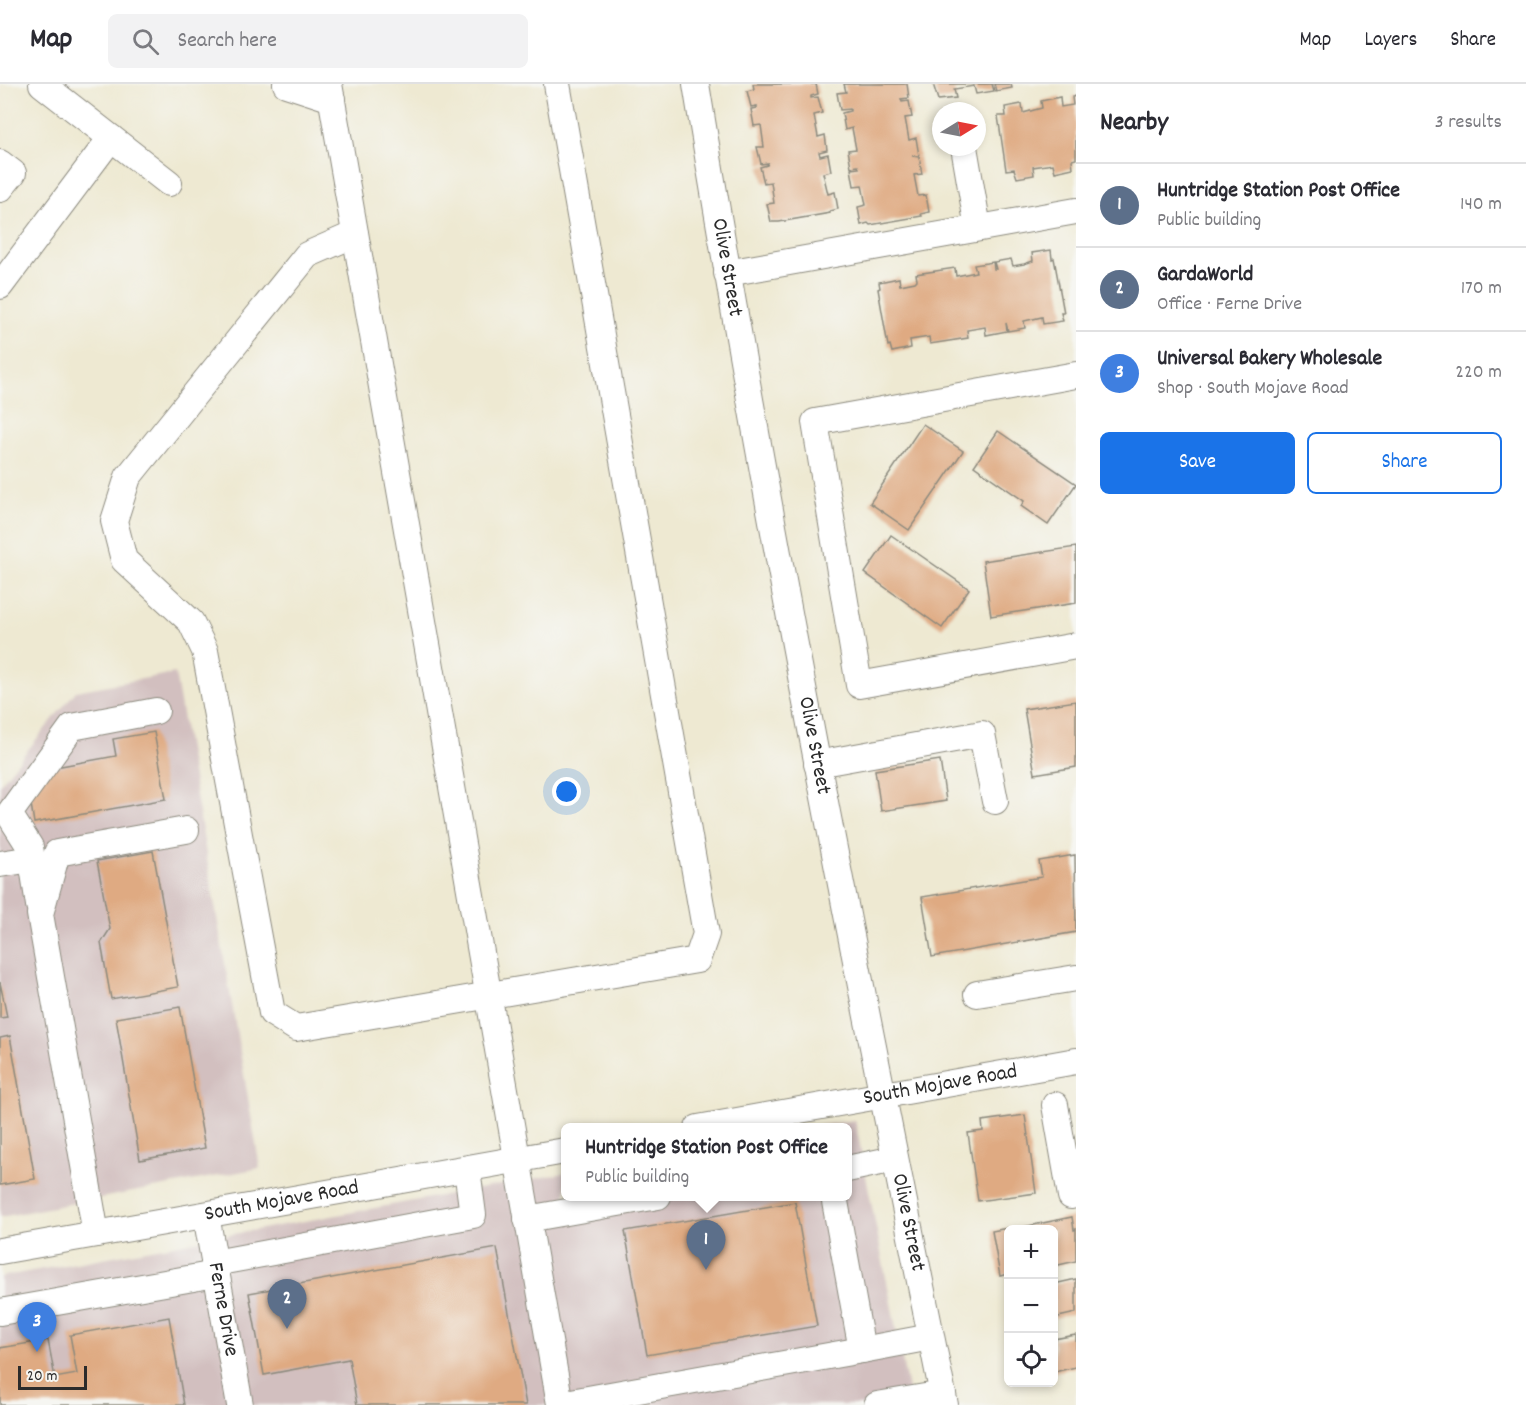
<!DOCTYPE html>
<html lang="en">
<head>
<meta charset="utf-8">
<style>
	:root { --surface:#fff; --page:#f2f2f3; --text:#2b2b33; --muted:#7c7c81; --line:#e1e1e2; --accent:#1a73e8 }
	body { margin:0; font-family:Dekko,sans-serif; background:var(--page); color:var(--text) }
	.controls { position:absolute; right:18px; bottom:18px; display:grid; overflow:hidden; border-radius:9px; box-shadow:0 3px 9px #0003 }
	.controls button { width:54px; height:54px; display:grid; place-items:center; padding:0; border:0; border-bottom:2px solid var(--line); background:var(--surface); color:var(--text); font:30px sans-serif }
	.compass { position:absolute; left:932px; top:18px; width:54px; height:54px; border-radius:50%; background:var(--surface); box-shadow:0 3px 9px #0003; rotate:80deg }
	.scale { position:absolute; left:18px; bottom:15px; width:69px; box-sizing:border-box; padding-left:6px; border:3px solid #2b2b2b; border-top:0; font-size:16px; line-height:21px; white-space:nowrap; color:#2b2b2b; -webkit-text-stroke:4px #f6f6f2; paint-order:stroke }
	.you { position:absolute; left:567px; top:708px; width:21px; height:21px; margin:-15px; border:4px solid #fff; border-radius:50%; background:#1a73e8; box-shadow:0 0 0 9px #1a73e833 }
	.badge { display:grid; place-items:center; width:39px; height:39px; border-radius:50%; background:var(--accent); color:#fff; font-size:20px; font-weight:700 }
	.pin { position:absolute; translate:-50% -50px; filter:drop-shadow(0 2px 3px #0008) }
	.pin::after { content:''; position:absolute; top:32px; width:21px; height:18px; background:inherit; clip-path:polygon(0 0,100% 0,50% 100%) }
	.popup { position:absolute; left:561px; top:1039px; width:291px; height:78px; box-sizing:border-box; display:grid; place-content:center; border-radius:9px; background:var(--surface); filter:drop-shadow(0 2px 4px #0005); font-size:20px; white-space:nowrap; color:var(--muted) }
	.popup b { font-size:22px; color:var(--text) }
	.popup::after { content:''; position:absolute; left:50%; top:100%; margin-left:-12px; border:12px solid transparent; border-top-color:var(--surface) }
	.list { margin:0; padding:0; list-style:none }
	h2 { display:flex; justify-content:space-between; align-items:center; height:78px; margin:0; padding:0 24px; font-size:26px }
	h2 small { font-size:20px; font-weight:400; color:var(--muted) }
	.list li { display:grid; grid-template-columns:39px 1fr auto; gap:18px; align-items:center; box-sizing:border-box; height:84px; padding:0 24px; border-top:2px solid var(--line) }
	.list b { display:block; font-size:22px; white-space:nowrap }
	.list p { margin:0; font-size:20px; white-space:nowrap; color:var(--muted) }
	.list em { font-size:20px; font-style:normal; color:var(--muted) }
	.actions { display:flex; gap:12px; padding:18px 24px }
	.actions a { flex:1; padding:14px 0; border:2px solid var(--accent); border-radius:9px; text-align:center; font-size:21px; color:var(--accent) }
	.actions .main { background:var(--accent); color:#fff }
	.icon { flex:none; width:33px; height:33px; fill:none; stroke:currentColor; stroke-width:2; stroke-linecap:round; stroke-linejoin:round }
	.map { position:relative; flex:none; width:1076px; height:1321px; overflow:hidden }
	header { display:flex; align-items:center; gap:36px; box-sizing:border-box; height:84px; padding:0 30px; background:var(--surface); border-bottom:2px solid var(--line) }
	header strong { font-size:28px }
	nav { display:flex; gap:33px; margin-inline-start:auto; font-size:21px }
	.search { width:420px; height:54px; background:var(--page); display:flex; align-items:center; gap:15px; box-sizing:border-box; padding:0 21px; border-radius:9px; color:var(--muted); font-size:22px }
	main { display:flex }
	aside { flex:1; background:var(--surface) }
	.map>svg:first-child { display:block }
	.industrial { fill:#d2bfbf }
	.building { fill:#dfaa82 }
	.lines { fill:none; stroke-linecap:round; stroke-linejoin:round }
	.minor-casing { stroke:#8c8a7e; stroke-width:28 }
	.minor { stroke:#fff; stroke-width:26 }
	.labels { text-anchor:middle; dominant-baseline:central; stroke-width:4.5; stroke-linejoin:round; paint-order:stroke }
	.street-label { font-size:22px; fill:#2b2b2b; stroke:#f6f6f2 }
</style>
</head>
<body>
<header>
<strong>Map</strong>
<div class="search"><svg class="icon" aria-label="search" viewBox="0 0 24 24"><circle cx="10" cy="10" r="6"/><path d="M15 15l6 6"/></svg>Search here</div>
<nav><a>Map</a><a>Layers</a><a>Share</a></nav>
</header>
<main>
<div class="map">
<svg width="1076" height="1321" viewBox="0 0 1076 1321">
	<rect width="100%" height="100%" fill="#f6f6f2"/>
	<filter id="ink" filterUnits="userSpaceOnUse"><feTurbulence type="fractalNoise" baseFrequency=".0167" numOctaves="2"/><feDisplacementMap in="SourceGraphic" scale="12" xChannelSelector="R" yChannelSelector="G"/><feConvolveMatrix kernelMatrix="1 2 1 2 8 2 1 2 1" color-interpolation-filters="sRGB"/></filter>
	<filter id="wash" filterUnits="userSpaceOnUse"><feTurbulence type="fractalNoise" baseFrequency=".008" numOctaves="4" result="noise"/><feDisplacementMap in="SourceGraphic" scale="24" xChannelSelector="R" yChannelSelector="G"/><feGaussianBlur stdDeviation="1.35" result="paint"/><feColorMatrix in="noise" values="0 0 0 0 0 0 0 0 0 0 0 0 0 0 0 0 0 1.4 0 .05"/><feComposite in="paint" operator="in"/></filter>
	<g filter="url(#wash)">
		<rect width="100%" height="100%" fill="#eee9d2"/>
		<g class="industrial">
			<polygon points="175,589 260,1084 0,1133 0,700 76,607"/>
			<polygon points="855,1036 911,1321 0,1321 0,1193 565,1089 565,1112 847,1112 847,1044 812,1043"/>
		</g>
		<g id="blocks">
			<g class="building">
				<polygon points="753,0 816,0 818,10 811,12 811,14 818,13 822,29 814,31 818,53 825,51 827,66 819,68 820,72 828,70 831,87 823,89 828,110 835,108 838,125 830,127 830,129 779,138 771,138 767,120 774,119 771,98 764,99 760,83 767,81 768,79 761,80 757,63 764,63 761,41 754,42 751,25 757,24 757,22 751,23 747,7 754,5"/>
				<polygon points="844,0 907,0 909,14 901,15 902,18 909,17 912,33 905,34 909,56 916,54 919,72 912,72 919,73 922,90 914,91 918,112 926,111 929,128 921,130 922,132 870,141 868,139 861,141 858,123 866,121 862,101 854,102 851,85 859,84 858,82 851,83 848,66 856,65 852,44 845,46 842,29 850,27 850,25 840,26 837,9 846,8"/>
				<polygon points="933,0 992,0 994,7 976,10 974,2 954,5 956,14 938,16"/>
				<polygon points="994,0 1011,0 1012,4 996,7"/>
				<polygon points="1076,12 1076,75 1072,76 1073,84 1055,88 1053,80 1033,83 1034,91 1017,94 1014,85 1006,86 998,32 1006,32 1005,23 1022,20 1023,29 1042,24 1041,17 1060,13 1061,23 1073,21 1072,13"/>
				<polygon points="1051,166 1052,175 1054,174 1064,229 1061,229 1063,237 1043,240 1042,233 1024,237 1025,244 1008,247 1006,239 1007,247 986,251 985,243 967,246 968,254 930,260 929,253 910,256 911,264 892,268 890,261 888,262 878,205 880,204 879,198 899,194 900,201 915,198 917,196 916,190 955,184 956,192 976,188 974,181 993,178 994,185 996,185 994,178 1011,175 1013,182 1024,180 1033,177 1032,169"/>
				<polygon points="923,340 963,367 909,446 870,419"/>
				<polygon points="998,347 1076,400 1048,441 1021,422 1024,417 974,382"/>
				<polygon points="891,451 969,505 942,544 865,489"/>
				<polygon points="1076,463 1076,519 991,532 983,477"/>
				<polygon points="1076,617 1076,683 1035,690 1024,625"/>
				<polygon points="154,648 166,715 34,739 29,707 45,685 116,672 113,655"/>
				<polygon points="940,676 946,717 881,727 875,686"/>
				<polygon points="153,767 178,903 111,915 101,859 110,845 97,777"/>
				<polygon points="1075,771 1076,848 932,873 922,813 1042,793 1039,777"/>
				<polygon points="0,898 7,933 0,934"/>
				<polygon points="180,923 205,1064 140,1076 116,934"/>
				<polygon points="10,952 35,1095 0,1101 0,954"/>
				<polygon points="1025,1031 1036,1109 978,1117 968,1049 983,1047 982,1037"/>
				<polygon points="795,1118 817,1242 647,1271 625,1147"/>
				<polygon points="1072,1133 1074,1146 1076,1145 1076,1177 1054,1182 1054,1146 1009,1146"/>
				<polygon points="1008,1144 1008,1190 1000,1192 992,1147"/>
				<polygon points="497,1164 526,1321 357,1321 349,1275 264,1291 249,1209"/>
				<polygon points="1076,1195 1076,1229 1054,1234 1054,1200"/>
				<polygon points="169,1233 184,1321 0,1321 0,1264 48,1256 55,1294 77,1290 70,1251"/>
				<polygon points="1076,1251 1076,1283 1054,1288 1054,1255"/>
			</g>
		</g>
	</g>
	<g filter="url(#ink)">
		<use href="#blocks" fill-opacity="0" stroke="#8c8a7e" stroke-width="1.5"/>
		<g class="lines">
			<defs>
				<g id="minor">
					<polyline points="42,0 169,99"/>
					<polyline points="286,0 332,15"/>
					<polyline points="329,0 560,1320 862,1266"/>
					<path id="s1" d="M696,0C768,442 856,882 945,1321"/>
					<polyline points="964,63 978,144"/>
					<polyline points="0,79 13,89 0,105"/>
					<polyline points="355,150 307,171 128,393 114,437 124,476 191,538 205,567 272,929 296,944 697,876 706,850 557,0"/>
					<polyline points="727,189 1076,127"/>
					<polyline points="0,202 111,54"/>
					<polyline points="1076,291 815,338 859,601 1076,562"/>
					<polyline points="817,680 982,650 995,717"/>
					<polyline points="0,780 32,775"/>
					<polyline points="39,821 30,763 9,730 72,643 156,627"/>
					<polyline points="977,910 1076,894"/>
					<polyline points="1055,1021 1071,1112"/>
					<path id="s2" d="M698,1044L1076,977"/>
					<polyline points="847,1085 895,1075"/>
					<polyline points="834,1112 862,1266 931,1253"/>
					<path id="s3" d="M206,1131L240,1321"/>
					<polyline points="527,1135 658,1112"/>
					<polyline points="96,1150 40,830 57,769 186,746"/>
					<path id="s4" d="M0,1167L565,1067"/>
					<polyline points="214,1179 473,1131 467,1085"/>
					<polyline points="0,1228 216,1190"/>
					<polyline points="877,1321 943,1310"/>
				</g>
			</defs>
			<use href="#minor" class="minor-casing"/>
			<use href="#minor" class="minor"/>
		</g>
	</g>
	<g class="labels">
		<g class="street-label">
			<text stroke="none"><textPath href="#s1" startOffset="186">Olive Street</textPath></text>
			<text stroke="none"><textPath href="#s1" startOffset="672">Olive Street</textPath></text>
			<text stroke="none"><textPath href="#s2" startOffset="246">South Mojave Road</textPath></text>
			<text stroke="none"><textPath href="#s4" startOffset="286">South Mojave Road</textPath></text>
			<text stroke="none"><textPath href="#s1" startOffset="1158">Olive Street</textPath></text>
			<text stroke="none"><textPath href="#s3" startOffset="96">Ferne Drive</textPath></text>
		</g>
	</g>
</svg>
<div class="controls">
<button>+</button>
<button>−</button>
<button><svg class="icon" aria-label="locate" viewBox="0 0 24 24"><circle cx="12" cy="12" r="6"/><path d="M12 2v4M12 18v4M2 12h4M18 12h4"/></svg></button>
</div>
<svg class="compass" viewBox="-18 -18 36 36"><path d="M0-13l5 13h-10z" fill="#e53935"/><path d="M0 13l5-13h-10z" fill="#7c7c81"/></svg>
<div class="scale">20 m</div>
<div class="you"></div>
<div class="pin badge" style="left:706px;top:1186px;background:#5c6f8a">1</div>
<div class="popup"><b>Huntridge Station Post Office</b>Public building</div>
<div class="pin badge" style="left:287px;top:1245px;background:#5c6f8a">2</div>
<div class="pin badge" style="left:37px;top:1268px;background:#3f7fe0">3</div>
</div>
<aside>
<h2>Nearby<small>3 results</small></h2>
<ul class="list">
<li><span class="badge" style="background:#5c6f8a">1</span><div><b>Huntridge Station Post Office</b><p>Public building</p></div><em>140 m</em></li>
<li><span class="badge" style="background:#5c6f8a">2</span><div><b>GardaWorld</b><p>Office · Ferne Drive</p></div><em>170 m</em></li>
<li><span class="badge" style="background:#3f7fe0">3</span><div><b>Universal Bakery Wholesale</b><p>Shop · South Mojave Road</p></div><em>220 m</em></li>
</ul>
<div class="actions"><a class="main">Save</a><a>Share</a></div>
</aside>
</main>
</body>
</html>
